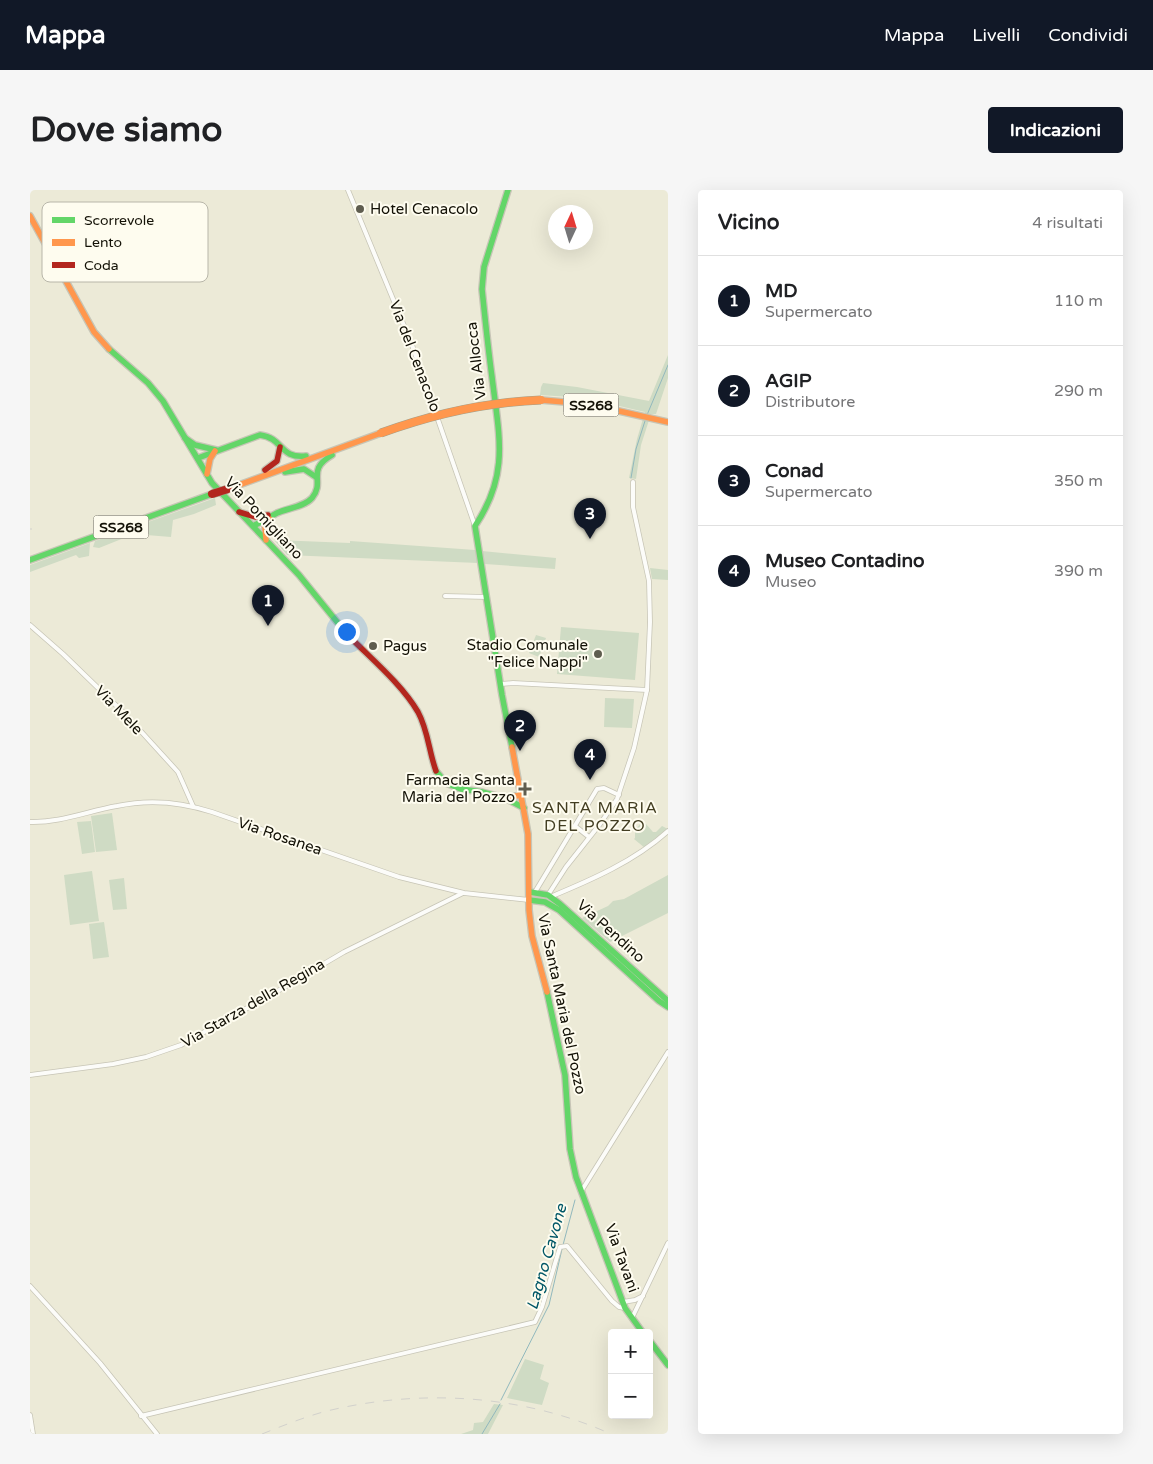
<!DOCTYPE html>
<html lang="it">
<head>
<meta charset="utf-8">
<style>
	:root { --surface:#fff; --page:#f6f6f6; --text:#202124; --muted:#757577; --line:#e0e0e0; --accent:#111827 }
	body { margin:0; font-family:"Varela Round",sans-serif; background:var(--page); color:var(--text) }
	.controls { position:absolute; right:15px; bottom:15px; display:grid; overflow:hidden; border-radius:5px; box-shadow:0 5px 20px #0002 }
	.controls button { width:45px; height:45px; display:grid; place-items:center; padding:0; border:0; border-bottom:1px solid var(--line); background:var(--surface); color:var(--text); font:25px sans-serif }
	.compass { position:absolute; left:518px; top:15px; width:45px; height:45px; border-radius:50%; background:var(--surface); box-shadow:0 5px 20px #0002; rotate:4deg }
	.you { position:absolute; left:316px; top:441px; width:18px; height:18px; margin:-12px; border:4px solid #fff; border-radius:50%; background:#1a73e8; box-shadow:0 0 0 8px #1a73e833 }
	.badge { display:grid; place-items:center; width:32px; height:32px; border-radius:50%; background:var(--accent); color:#fff; font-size:16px; font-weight:700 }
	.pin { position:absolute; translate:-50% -41px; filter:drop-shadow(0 1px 2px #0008) }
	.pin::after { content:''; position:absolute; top:26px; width:18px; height:15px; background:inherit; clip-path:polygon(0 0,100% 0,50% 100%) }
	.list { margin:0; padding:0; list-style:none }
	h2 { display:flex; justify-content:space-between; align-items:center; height:65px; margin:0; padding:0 20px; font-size:21px }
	h2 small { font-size:16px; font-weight:400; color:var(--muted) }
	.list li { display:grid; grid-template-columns:32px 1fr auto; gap:15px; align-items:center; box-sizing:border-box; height:90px; padding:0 20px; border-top:1px solid var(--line) }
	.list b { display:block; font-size:19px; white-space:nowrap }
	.list p { margin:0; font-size:16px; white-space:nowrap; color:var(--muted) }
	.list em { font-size:16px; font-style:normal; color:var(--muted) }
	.map { position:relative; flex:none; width:638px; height:1244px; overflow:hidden; border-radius:5px }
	header { display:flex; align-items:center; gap:30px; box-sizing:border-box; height:70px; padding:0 25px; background:var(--accent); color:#fff }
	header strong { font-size:24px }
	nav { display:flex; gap:28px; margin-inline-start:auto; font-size:18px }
	.intro { display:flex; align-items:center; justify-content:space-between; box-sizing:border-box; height:120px; padding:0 30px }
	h1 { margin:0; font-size:35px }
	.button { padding:12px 22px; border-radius:5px; background:var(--accent); color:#fff; font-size:18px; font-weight:700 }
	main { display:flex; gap:30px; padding:0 30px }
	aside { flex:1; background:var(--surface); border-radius:5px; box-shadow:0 5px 20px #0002 }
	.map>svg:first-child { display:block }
	.green { fill:#cfdbc4 }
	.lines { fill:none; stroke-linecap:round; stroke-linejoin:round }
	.stream { stroke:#91b8bd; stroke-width:1 }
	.street-casing { stroke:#c7c5b6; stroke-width:5.5 }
	.fast-casing { stroke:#c7c5b6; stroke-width:8 }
	.slow-casing { stroke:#c7c5b6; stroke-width:8 }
	.jam-casing { stroke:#c7c5b6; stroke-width:8 }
	.street { stroke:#fcfcf9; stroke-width:4 }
	.fast { stroke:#63d668; stroke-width:5.5 }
	.slow { stroke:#ff974d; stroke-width:5.5 }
	.jam { stroke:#b3261e; stroke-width:5.5 }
	.rail { stroke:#d2d1cc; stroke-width:1; stroke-dasharray:9 9; stroke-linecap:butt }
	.slow-bridge-casing { stroke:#a39f89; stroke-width:9; stroke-linecap:butt }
	.jam-bridge-casing { stroke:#a39f89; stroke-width:9; stroke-linecap:butt }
	.slow-bridge { stroke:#ff974d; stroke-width:8 }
	.jam-bridge { stroke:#b3261e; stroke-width:8 }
	.poi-dot { fill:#5f5d4f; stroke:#fefcef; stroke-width:2 }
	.labels { text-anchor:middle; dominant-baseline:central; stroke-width:4; stroke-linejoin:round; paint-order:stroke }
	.shield { fill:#fefcef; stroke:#5a584c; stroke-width:1 }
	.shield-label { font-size:14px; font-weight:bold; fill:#131106 }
	.poi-label { font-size:15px; fill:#131106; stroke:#fefcef; text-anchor:start }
	.street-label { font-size:15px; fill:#131106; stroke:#fefcef }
	.neighbourhood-label { font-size:16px; letter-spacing:1px; fill:#433e22; stroke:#fefcef }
	.water-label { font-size:16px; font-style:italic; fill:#005767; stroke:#fefcef }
	.key { fill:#fefcef; stroke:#b8b6a9; stroke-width:1 }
	.key-label { font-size:14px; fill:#131106 }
</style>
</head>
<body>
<header>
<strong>Mappa</strong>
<nav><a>Mappa</a><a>Livelli</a><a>Condividi</a></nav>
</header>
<div class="intro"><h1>Dove siamo</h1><a class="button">Indicazioni</a></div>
<main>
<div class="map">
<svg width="638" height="1244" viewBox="0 0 638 1244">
	<rect width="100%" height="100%" fill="#ecead7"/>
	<g class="green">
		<polygon points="638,165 638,188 626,224 621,224 611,255 606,289 599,288 607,249 615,222 555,208 510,205 511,197 513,193 547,197 619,211"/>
		<polygon points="185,308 186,315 164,324 143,330 141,347 104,344 69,358 63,357 65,351"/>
		<polygon points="246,350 320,353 320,351 445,360 448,373 257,365 245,351"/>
		<polygon points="60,353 59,366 49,368 46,365 0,382 0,375"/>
		<polygon points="452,361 526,368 525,379 455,374"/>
		<polygon points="620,378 638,380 638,390 622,389"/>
		<polygon points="531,437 609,443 605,490 527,484"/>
		<polygon points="506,445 516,448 509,467 499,463"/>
		<polygon points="575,508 604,509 602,538 574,537"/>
		<polygon points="82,623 87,660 66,662 61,626"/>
		<polygon points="61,631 65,662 52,664 47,632"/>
		<polygon points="611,633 616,634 623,642 626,642 632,636 638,639 615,658 604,649 605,648 605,640"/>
		<polygon points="62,681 69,731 40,735 34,685"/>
		<polygon points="638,685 638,723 580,752 552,728 578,716 583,711 594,709"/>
		<polygon points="94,688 97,719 83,720 79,690"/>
		<polygon points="74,732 79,767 63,769 59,734"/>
		<polygon points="495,1169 514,1175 510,1189 519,1193 512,1215 477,1208"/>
		<polygon points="464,1214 473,1215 458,1244 431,1244 443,1240 444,1233 453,1232"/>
	</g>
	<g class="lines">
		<g class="stream">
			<polyline points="617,225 638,175"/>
			<polyline points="601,288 606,259 615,231"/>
			<polyline points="533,1055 545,1010"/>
			<polyline points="471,1210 519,1115 532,1059"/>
			<polyline points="452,1244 470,1214"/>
		</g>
		<defs>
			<g id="street">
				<polyline points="318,0 382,155 445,336"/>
				<polyline points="415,406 457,407"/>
				<polyline points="0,435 33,464 97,526 148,582 163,616"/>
				<polyline points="471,494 483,493 617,500"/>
				<path d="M0,632C30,633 58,621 87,616C119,609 151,612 182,622L369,687L434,703L499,710"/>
				<polyline points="545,636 559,647"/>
				<polyline points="505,702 567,599 574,598 589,605"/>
				<polyline points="518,705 536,677 570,634 587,609 604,558 617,500 620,432 619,391 603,317 603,292"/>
				<path d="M520,707C561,690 605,671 638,641"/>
				<polyline points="0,885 83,874 116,867 151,855 246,802 314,762 433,703"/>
				<polyline points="552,1000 638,862"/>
				<polyline points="0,1096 70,1173 127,1244"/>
				<polyline points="593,1112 605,1110 613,1106"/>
				<polyline points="602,1128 638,1053"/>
				<polyline points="0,1225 3,1244"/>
				<polyline points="111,1226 505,1132 512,1117 530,1057 537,1056 582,1111 589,1117 595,1118"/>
			</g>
			<g id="fast">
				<path d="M478,0L454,77L452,99C455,128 458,158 462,187C469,246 480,284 445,336L472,505L482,557"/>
				<polyline points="79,159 118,193 133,211 182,293 269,385 316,443"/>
				<polyline points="155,248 165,255 186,260"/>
				<path d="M168,268L230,245C254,248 249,269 276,266"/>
				<polyline points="255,282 274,279 286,287"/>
				<path d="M223,336C231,332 239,327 247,323C258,318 274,317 282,308C296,291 275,281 302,265"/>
				<polyline points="0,370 182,304"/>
				<polyline points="406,581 416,593 431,599 452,602 475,608 494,618"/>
				<polyline points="500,702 518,705 530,714 638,811"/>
				<polyline points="499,710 515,712 529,720 629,811 638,817"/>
				<polyline points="517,802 535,885 540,959 546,987 595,1118 613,1143"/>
				<polyline points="619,1150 638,1175"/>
			</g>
			<g id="slow">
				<polyline points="0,26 64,142 79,159"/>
				<polyline points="511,210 558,214 638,232"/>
				<polyline points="177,284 180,269 185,261"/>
				<polyline points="198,299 351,243"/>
				<polyline points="236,350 235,337 240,329"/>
				<polyline points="482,557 498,644 499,720 502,746 517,802"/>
				<polyline points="475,608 491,605"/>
			</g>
			<g id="jam">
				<polyline points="235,280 247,271 250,257"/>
				<polyline points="209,322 226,327 238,325"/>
				<path d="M316,443C339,467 371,493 388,522C398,540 399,562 406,581"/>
			</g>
		</defs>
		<use href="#street" class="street-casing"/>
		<use href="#fast" class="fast-casing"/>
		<use href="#slow" class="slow-casing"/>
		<use href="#jam" class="jam-casing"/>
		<use href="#street" class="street"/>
		<use href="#fast" class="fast"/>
		<use href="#slow" class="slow"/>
		<use href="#jam" class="jam"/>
		<g class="rail">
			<polyline points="0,339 2,339"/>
			<path d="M232,1244C252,1236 272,1228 293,1222C388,1198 492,1204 581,1244"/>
		</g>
		<defs>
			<path id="slow-bridge" d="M351,243C403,224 455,212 511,210"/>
			<polyline id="jam-bridge" points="182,304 198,299"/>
		</defs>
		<use href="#slow-bridge" class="slow-bridge-casing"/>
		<use href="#jam-bridge" class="jam-bridge-casing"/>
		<use href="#slow-bridge" class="slow-bridge"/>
		<use href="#jam-bridge" class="jam-bridge"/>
	</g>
	<g class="poi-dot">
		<circle cx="330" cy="19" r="5"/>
		<circle cx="343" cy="456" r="5"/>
		<circle cx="568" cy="464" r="5"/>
		<path d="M492.5 591.5h5v5h5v5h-5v5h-5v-5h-5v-5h5z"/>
	</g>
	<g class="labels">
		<g class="shield">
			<rect x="533.5" y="203.5" width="55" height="23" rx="4"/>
			<rect x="63.5" y="325.5" width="55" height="23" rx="4"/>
		</g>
		<g class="shield-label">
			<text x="561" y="215">SS268</text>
			<text x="91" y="337">SS268</text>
		</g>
		<g class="poi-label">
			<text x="340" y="19">Hotel Cenacolo</text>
			<text x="558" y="455" text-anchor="end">Stadio Comunale<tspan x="558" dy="17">"Felice Nappi"</tspan></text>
			<text x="353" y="456">Pagus</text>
			<text x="485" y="590" text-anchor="end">Farmacia Santa<tspan x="485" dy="17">Maria del Pozzo</tspan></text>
		</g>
		<g class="street-label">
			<text transform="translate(385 166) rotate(69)">Via del Cenacolo</text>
			<text transform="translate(446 171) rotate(-97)">Via Allocca</text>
			<text transform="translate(234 328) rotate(47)">Via Pomigliano</text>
			<text transform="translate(89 520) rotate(46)">Via Mele</text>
			<text transform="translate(250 646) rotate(19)">Via Rosanea</text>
			<text transform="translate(581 741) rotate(42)">Via Pendino</text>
			<text transform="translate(223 813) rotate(-30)">Via Starza della Regina</text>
			<text transform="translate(532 814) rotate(78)">Via Santa Maria del Pozzo</text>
			<text transform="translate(592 1068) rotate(70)">Via Tavani</text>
		</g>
		<g class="neighbourhood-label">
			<text x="565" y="618">SANTA MARIA<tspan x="565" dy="18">DEL POZZO</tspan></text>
		</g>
		<g class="water-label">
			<text transform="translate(517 1067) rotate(-74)">Lagno Cavone</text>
		</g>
	</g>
	<rect x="12" y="12" width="166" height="80" rx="8" class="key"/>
	<rect x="22" y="27" width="23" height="6" fill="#63d668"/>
	<rect x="22" y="49" width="23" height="7" fill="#ff974d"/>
	<rect x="22" y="72" width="23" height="6" fill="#b3261e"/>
	<g class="key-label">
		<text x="54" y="35">Scorrevole</text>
		<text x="54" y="57">Lento</text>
		<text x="54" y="80">Coda</text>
	</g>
</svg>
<div class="controls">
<button>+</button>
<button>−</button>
</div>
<svg class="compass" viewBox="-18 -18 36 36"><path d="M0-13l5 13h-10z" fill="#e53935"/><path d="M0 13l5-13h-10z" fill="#757577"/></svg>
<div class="you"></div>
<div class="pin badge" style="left:238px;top:436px">1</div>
<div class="pin badge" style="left:490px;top:561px">2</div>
<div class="pin badge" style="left:560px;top:349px">3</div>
<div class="pin badge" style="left:560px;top:590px">4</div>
</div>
<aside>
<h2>Vicino<small>4 risultati</small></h2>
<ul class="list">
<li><span class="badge">1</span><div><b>MD</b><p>Supermercato</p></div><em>110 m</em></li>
<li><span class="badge">2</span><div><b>AGIP</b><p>Distributore</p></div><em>290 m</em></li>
<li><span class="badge">3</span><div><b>Conad</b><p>Supermercato</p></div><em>350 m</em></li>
<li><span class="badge">4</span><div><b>Museo Contadino</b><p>Museo</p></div><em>390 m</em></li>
</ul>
</aside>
</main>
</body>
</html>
